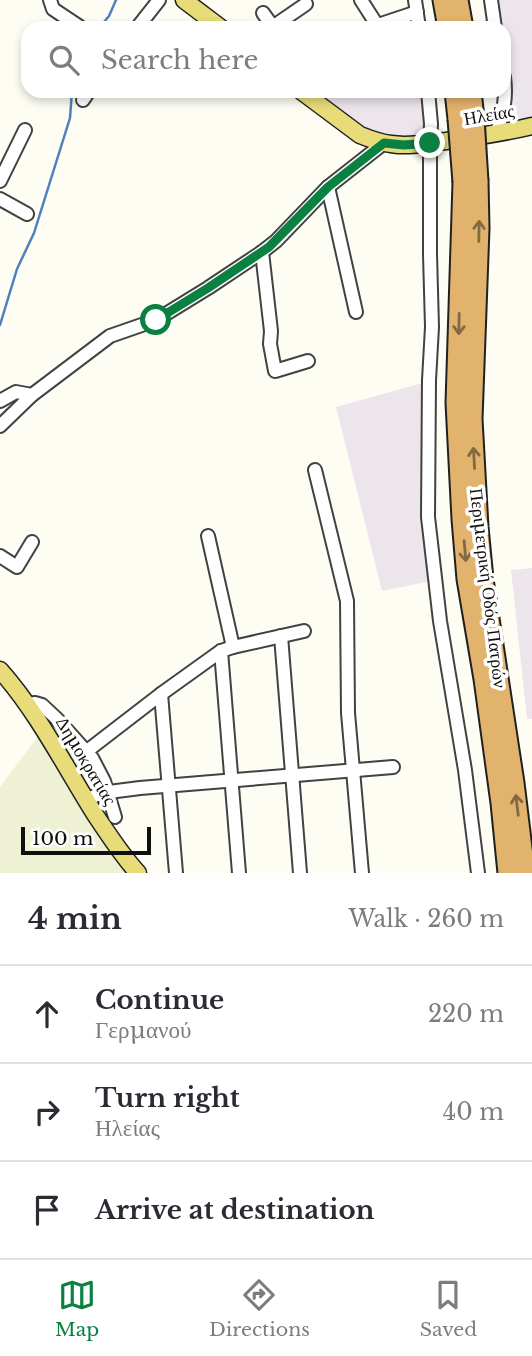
<!DOCTYPE html>
<html lang="en">
<head>
<meta charset="utf-8">
<style>
	:root { --surface:#fff; --page:#f2f2f3; --text:#2b2b33; --muted:#7c7c81; --line:#e1e1e2; --accent:#0b8043 }
	body { margin:0; font-family:"Libre Baskerville",serif; background:var(--page); color:var(--text) }
	.scale { position:absolute; left:21px; bottom:18px; width:130px; box-sizing:border-box; padding-left:7px; border:4px solid #0f0f0f; border-top:0; font-size:19px; line-height:24px; white-space:nowrap; color:#0f0f0f; -webkit-text-stroke:5px #fff; paint-order:stroke }
	.stop { position:absolute; width:21px; height:21px; margin:-16px; border:5px solid #0b8043; border-radius:50%; background:#fff }
	.stop.end { background:#0b8043; border-color:#fff; box-shadow:0 2px 7px #0008 }
	.list { margin:0; padding:0; list-style:none }
	h2 { display:flex; justify-content:space-between; align-items:center; height:91px; margin:0; padding:0 28px; font-size:30px }
	h2 small { font-size:23px; font-weight:400; color:var(--muted) }
	.list li { display:grid; grid-template-columns:46px 1fr auto; gap:21px; align-items:center; box-sizing:border-box; height:98px; padding:0 28px; border-top:2px solid var(--line) }
	.list b { display:block; font-size:26px; white-space:nowrap }
	.list p { margin:0; font-size:23px; white-space:nowrap; color:var(--muted) }
	.list em { font-size:23px; font-style:normal; color:var(--muted) }
	.icon { flex:none; width:38px; height:38px; fill:none; stroke:currentColor; stroke-width:2; stroke-linecap:round; stroke-linejoin:round }
	.map { position:relative; flex:none; width:532px; height:873px; overflow:hidden }
	.search { position:absolute; background:var(--surface); box-shadow:0 4px 10px #0003; left:21px; right:21px; top:21px; height:77px; display:flex; align-items:center; gap:18px; box-sizing:border-box; padding:0 24px; border-radius:21px; color:var(--muted); font-size:26px }
	.sheet { height:385px; background:var(--surface) }
	nav { display:flex; justify-content:space-around; align-items:center; box-sizing:border-box; height:98px; border-top:2px solid var(--line); background:var(--surface); font-size:19px; color:var(--muted) }
	nav a { display:grid; justify-items:center; gap:4px }
	nav .on { color:var(--accent) }
	.map>svg:first-child { display:block }
	.industrial { fill:#ece5ec }
	.farmland { fill:#eff1d5 }
	.green { fill:#cde4c0 }
	.lines { fill:none; stroke-linecap:round; stroke-linejoin:round }
	.stream { stroke:#4d80bc; stroke-width:2.5 }
	.minor-casing { stroke:#424242; stroke-width:16 }
	.major-casing { stroke:#202020; stroke-width:19 }
	.highway-casing { stroke:#202020; stroke-width:23 }
	.minor { stroke:#fff; stroke-width:12 }
	.major { stroke:#e7dc79; stroke-width:16 }
	.highway { stroke:#e2b36c; stroke-width:19 }
	.highway-bridge-casing { stroke:#202020; stroke-width:23; stroke-linecap:butt }
	.highway-bridge { stroke:#e2b36c; stroke-width:19 }
	.oneway { stroke:#836942 }
	.route { stroke:#0b8043; stroke-width:9 }
	.labels { text-anchor:middle; dominant-baseline:central; stroke-width:7; stroke-linejoin:round; paint-order:stroke }
	.street-label { font-size:18px; fill:#0f0f0f; stroke:#fff }
</style>
</head>
<body>
<div class="map">
<svg width="532" height="873" viewBox="0 0 532 873">
	<rect width="100%" height="100%" fill="#fdfdf3"/>
	<g class="industrial">
		<polygon points="495,0 532,0 532,120 513,124 508,98 508,85 504,58 504,28 499,28"/>
		<polygon points="317,91 425,91 429,138 402,139 369,130 340,110"/>
		<polygon points="426,382 421,506 422,531 431,581 382,591 336,407"/>
		<polygon points="532,568 532,719 527,719 511,570"/>
	</g>
	<polygon class="farmland" points="39,735 115,858 125,873 0,873 0,787"/>
	<path class="green" d="M52,721C71,741 87,759 99,784L91,788L49,723Z"/>
	<g class="lines">
		<g class="stream">
			<polyline points="99,28 109,16 116,0"/>
			<polyline points="0,325 17,269 34,233 70,118 72,91"/>
		</g>
		<defs>
			<g id="minor">
				<polyline points="50,0 53,9 80,27"/>
				<polyline points="361,0 377,25"/>
				<polyline points="415,0 419,28"/>
				<polyline points="491,0 495,28"/>
				<polyline points="263,13 273,27"/>
				<polyline points="137,28 159,0"/>
				<polyline points="271,28 306,4"/>
				<polyline points="369,28 417,12"/>
				<polyline points="428,91 431,124 430,143 430,254 432,327 429,380 428,517 440,621 465,770 478,873"/>
				<polyline points="83,100 89,91"/>
				<path d="M496,134C503,115 507,98 504,77"/>
				<polyline points="0,181 25,130"/>
				<polyline points="328,187 356,312"/>
				<polyline points="0,199 27,214"/>
				<polyline points="262,252 271,331 270,344 275,371 308,361"/>
				<polyline points="0,401 16,392 32,395 110,336 156,320 208,288 262,252 276,241 328,187 384,143"/>
				<polyline points="0,426 32,395"/>
				<polyline points="315,470 347,601 348,713 362,873"/>
				<polyline points="208,536 233,647"/>
				<polyline points="0,556 17,567 32,542"/>
				<polyline points="281,636 300,873"/>
				<polyline points="221,651 239,873"/>
				<polyline points="161,694 176,873"/>
				<polyline points="28,704 35,703 42,705 57,719 92,758 104,781 115,817"/>
				<polyline points="87,751 161,694 221,651 233,647 304,631"/>
				<polyline points="86,800 101,793 140,788 393,767"/>
			</g>
			<g id="major">
				<polyline points="184,0 221,28"/>
				<path d="M301,91L360,135C370,139 381,143 391,144C410,147 428,143 446,141C475,137 503,133 532,126"/>
				<path d="M0,670C39,714 65,767 96,816C109,835 122,856 138,873"/>
			</g>
			<g id="highway">
				<polyline points="443,0 448,28"/>
				<polyline points="458,0 463,28"/>
				<polyline points="455,91 458,119"/>
				<polyline points="471,91 474,118"/>
				<polyline points="478,181 479,228 472,419 478,527 483,579 514,783 525,873"/>
				<polyline points="463,182 456,403 462,519 467,579 484,679 501,803 508,873"/>
			</g>
		</defs>
		<use href="#minor" class="minor-casing"/>
		<use href="#major" class="major-casing"/>
		<use href="#highway" class="highway-casing"/>
		<use href="#minor" class="minor"/>
		<use href="#major" class="major"/>
		<use href="#highway" class="highway"/>
		<defs>
			<g id="highway-bridge">
				<polyline points="474,118 478,181"/>
				<polyline points="458,119 463,182"/>
			</g>
		</defs>
		<use href="#highway-bridge" class="highway-bridge-casing"/>
		<use href="#highway-bridge" class="highway-bridge"/>
	</g>
	<defs><path id="oneway-shaft" d="M-6 0H5M1.5-3L5.5 0L1.5 3" fill="none" stroke-width="1.6" stroke-linecap="round" stroke-linejoin="round" transform="scale(1.75)"/></defs>
	<g class="oneway">
		<use href="#oneway-shaft" transform="translate(479 231) rotate(-89)"/>
		<use href="#oneway-shaft" transform="translate(459 324) rotate(91)"/>
		<use href="#oneway-shaft" transform="translate(474 458) rotate(-93)"/>
		<use href="#oneway-shaft" transform="translate(465 551) rotate(85)"/>
		<use href="#oneway-shaft" transform="translate(517 805) rotate(-97)"/>
	</g>
	<g class="lines">
		<polyline class="route" points="156,320 208,288 269,247 328,187 384,143 404,145 430,143"/>
	</g>
	<g class="labels">
		<g class="street-label">
			<text transform="translate(489 115) rotate(-10)">Ηλείας</text>
			<text transform="translate(488 588) rotate(83)">Περιμετρική Οδός Πατρών</text>
			<text transform="translate(86 761) rotate(59)">Δημοκρατίας</text>
		</g>
	</g>
</svg>
<div class="scale">100 m</div>
<div class="stop" style="left:156px;top:320px"></div>
<div class="stop end" style="left:430px;top:143px"></div>
<div class="search"><svg class="icon" aria-label="search" viewBox="0 0 24 24"><circle cx="10" cy="10" r="6"/><path d="M15 15l6 6"/></svg>Search here</div>
</div>
<section class="sheet">
<h2>4 min<small>Walk · 260 m</small></h2>
<ul class="list">
<li><svg class="icon" aria-label="ahead" viewBox="0 0 24 24"><path d="M12 20V5M6 11l6-6 6 6"/></svg><div><b>Continue</b><p>Γερμανού</p></div><em>220 m</em></li>
<li><svg class="icon" aria-label="right" viewBox="0 0 24 24"><path d="M7 20v-9h11M14 6l5 5-5 5"/></svg><div><b>Turn right</b><p>Ηλείας</p></div><em>40 m</em></li>
<li><svg class="icon" aria-label="arrive" viewBox="0 0 24 24"><path d="M6 21V4h12l-3 4 3 4H6"/></svg><div><b>Arrive at destination</b></div></li>
</ul>
</section>
<nav>
<a class="on"><svg class="icon" aria-label="map" viewBox="0 0 24 24"><path d="M3 6l6-2 6 2 6-2v14l-6 2-6-2-6 2zM9 4v14M15 6v14"/></svg>Map</a>
<a><svg class="icon" aria-label="directions" viewBox="0 0 24 24"><path d="M12 3l9 9-9 9-9-9zM9 14v-3h6M13 9l2 2-2 2"/></svg>Directions</a>
<a><svg class="icon" aria-label="saved" viewBox="0 0 24 24"><path d="M7 4h10v16l-5-4-5 4z"/></svg>Saved</a>
</nav>
</body>
</html>
